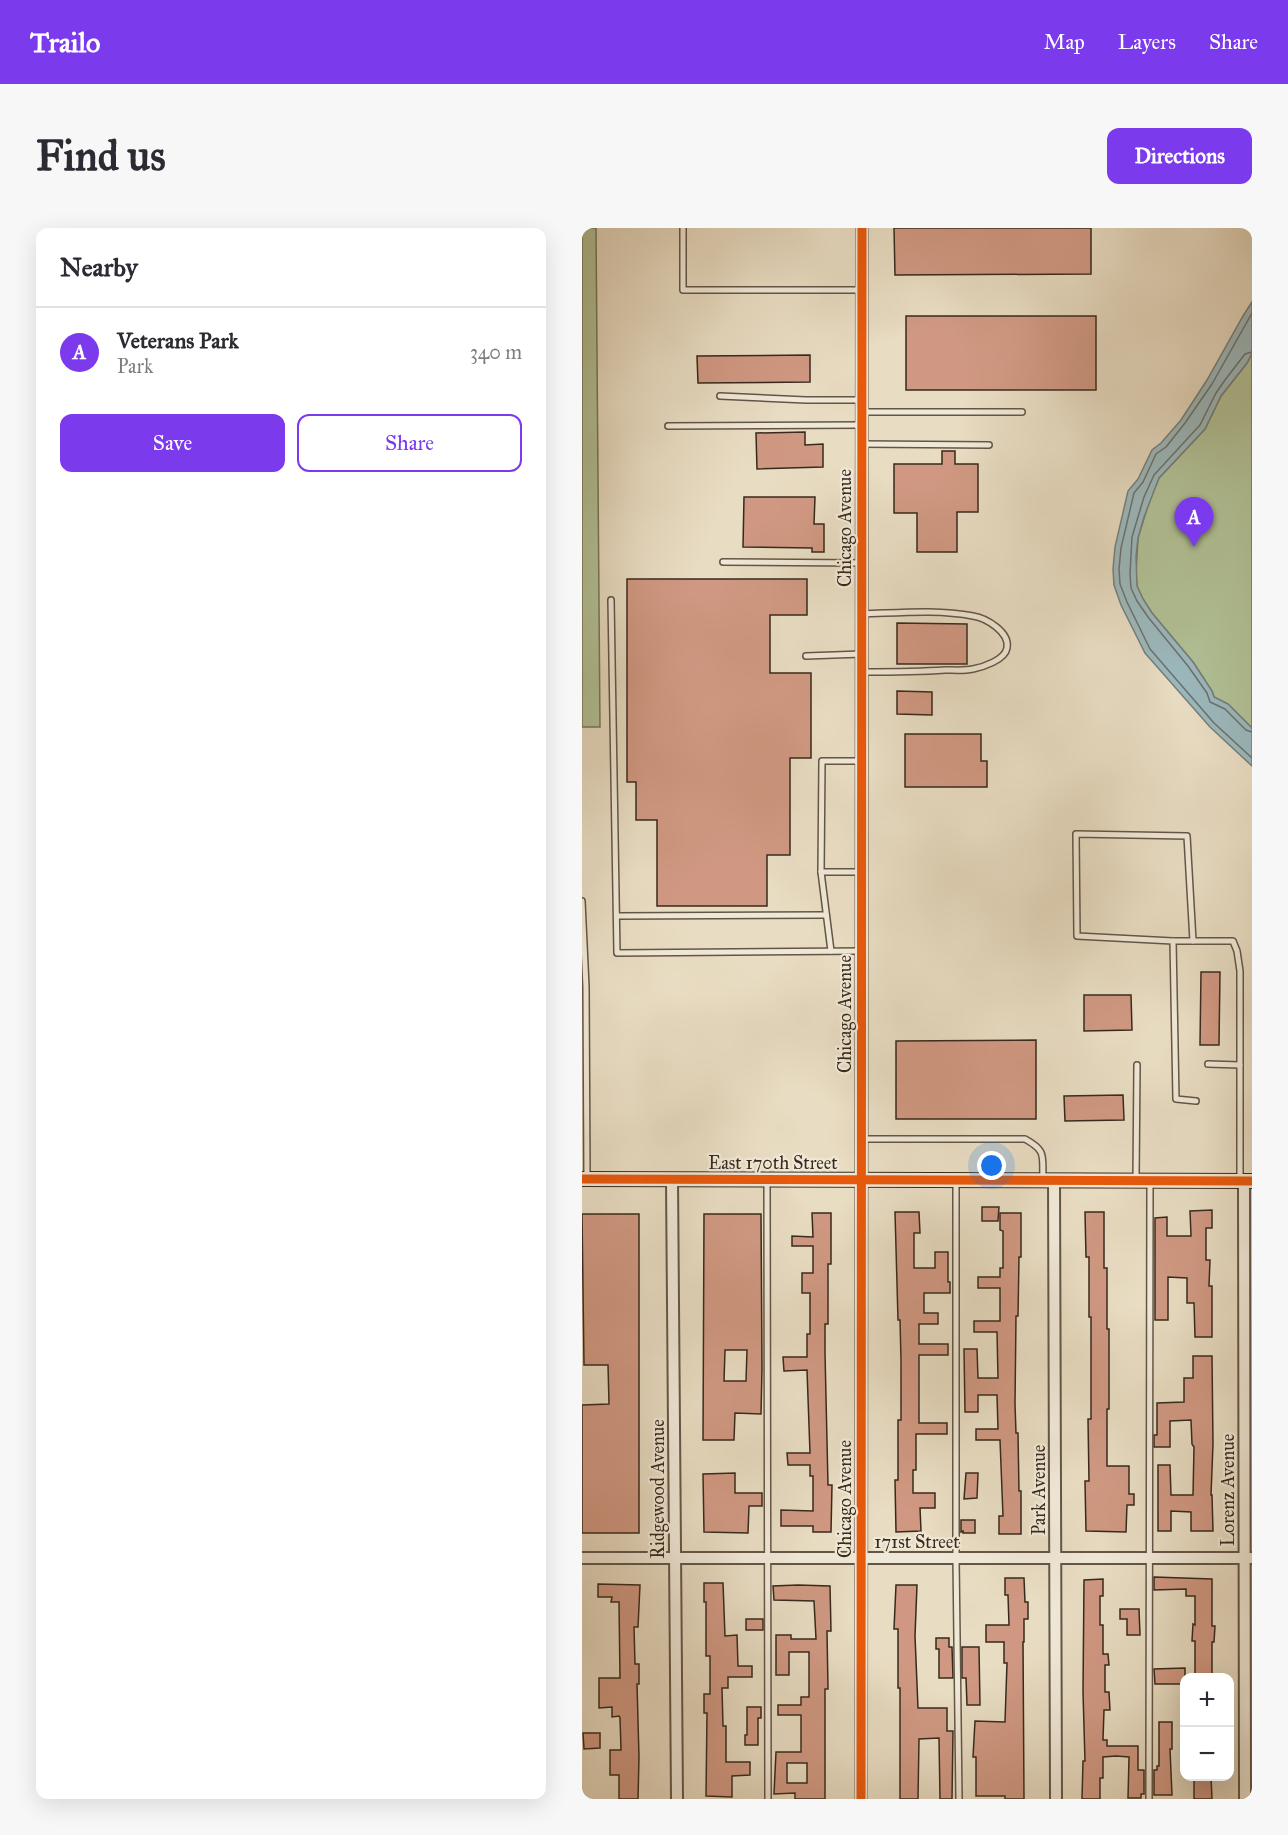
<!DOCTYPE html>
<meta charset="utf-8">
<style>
body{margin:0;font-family:"IM FELL Great Primer",serif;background:#f7f7f7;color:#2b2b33}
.controls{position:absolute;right:18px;bottom:18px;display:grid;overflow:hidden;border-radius:12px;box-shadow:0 6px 24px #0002}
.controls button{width:54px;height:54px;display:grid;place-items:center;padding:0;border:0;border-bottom:2px solid #e1e1e2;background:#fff;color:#2b2b33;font:30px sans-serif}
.you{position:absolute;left:410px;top:938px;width:21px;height:21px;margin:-15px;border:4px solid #fff;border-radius:50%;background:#1a73e8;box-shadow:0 0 0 9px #1a73e833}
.badge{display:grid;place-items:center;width:39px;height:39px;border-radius:50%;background:#7c3aed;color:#fff;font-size:20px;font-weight:700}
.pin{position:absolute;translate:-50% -50px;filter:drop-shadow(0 2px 3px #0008)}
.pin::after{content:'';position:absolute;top:32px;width:21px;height:18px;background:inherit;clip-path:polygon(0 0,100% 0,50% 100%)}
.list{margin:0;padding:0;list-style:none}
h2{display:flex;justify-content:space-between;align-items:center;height:78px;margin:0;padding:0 24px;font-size:26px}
h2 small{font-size:20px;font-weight:400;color:#7c7c81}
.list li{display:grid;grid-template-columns:39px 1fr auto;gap:18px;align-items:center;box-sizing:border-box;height:90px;padding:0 24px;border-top:2px solid #e1e1e2}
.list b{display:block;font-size:22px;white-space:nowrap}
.list p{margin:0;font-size:20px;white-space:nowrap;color:#7c7c81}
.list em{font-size:20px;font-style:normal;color:#7c7c81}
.actions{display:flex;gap:12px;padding:18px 24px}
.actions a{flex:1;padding:14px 0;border:2px solid #7c3aed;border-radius:12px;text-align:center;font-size:21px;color:#7c3aed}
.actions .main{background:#7c3aed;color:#fff}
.map{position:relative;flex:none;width:670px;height:1571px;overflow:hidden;border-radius:12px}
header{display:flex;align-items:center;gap:36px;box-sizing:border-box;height:84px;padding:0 30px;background:#7c3aed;color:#fff}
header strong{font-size:28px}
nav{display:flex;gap:33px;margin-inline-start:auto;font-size:21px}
.intro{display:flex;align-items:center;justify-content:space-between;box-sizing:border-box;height:144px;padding:0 36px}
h1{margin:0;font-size:42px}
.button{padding:15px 27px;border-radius:12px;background:#7c3aed;color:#fff;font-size:21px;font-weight:700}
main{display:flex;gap:36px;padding:0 36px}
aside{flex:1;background:#fff;border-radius:12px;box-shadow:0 6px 24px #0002}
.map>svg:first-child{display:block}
</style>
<header>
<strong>Trailo</strong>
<nav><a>Map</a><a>Layers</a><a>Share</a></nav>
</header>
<div class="intro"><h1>Find us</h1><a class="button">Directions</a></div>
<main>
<aside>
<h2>Nearby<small></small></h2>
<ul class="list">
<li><span class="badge">A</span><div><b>Veterans Park</b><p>Park</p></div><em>340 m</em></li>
</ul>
<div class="actions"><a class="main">Save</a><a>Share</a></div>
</aside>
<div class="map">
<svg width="670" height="1571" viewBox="0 0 670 1571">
<rect width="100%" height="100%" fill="#e8dcc2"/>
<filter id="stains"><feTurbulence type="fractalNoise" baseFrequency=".00333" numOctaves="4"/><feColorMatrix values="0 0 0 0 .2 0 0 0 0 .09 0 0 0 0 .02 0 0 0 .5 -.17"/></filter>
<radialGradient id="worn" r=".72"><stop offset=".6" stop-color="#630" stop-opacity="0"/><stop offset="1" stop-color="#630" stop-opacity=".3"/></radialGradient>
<!-- green -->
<g fill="#b2c297" stroke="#74765a" stroke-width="1.5">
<path d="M0,0H14L18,499H0Z"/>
<path d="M670,125V500L646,476L632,469L630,463L611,434L570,385L561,371L555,358L554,345L556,310L568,271L577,250L623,201L639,168L665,135Z"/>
</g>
<!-- water -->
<path fill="#9cb9be" stroke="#74807d" stroke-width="1.5" d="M670,74V125L665,135L639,168L623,201L577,250L562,289L556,310L554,328L555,358L561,371L570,385L611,434L630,463L632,469L646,476L670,500V538L628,499L563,425L539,377L532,357L531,341L533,319L546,263L556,251L570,222L579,215L599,192L625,152L661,88Z"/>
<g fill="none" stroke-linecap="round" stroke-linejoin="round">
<!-- shore -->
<g stroke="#6a726d" stroke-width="1.5">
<path d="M670,85L630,156L603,195L584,219L574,226L561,254L552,265L539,320L537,341L538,356L545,374L568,421L632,495L670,530"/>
<path d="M670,124L663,126L643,152L634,165L618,197L572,247L562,269L550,309L548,346L549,360L555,373L566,389L606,438L625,465L628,474L643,481L664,502L670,504"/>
</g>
</g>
<!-- building -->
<g fill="#d09882" stroke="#372a1c" stroke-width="1.5" fill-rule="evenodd">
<path d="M312,0H509V46L313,47Z"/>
<rect x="324" y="88" width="190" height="74"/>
<path d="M228,127V154L116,155L115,128Z"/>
<path d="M223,204V217L241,216V239L175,241L174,205Z"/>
<path d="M360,223H373V236H396V284H375V324H335V285H312V236H360Z"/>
<path d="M162,269H233L232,296H242V324H230V320L161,319Z"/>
<path d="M45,351H225V387H188V445H229V530H208V627H185V678H75V592H54V554H45Z"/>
<path d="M315,395L385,396V436H315Z"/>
<path d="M315,463L350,464V487L315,486Z"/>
<path d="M323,506H399V533H405V559H323Z"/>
<path d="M619,744H638L637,817H618Z"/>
<path d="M502,767H549L550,802L502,803Z"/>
<path d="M454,812V891H314V813Z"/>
<path d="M541,867L542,892L483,893L482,868Z"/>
<path d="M400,979H417L416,993H400Z"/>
<path d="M630,982V1000H624V1032H628L627,1058H630V1109H613L612,1075H605V1050L586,1049V1092H573V990L585,989V1008H609L608,983Z"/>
<path d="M313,984H337L338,1005H332V1040H353V1024H366V1054H368V1065H342V1085H356V1096H337V1116H366V1127H337V1195H365V1206H334V1242H331V1265H353V1280H338L339,1303L314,1304L313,1252H316V1192H319V1132L318,1092H316Z"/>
<path d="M503,984H522V1040H525V1101H527V1181H525V1238H547V1266H552V1277H545L544,1304L504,1303L503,1253H507L506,1191H509V1089H507V1029H504Z"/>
<path d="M230,985H249V1036H246V1096H243V1125L246,1257H250L249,1304H231V1298H199V1282L231,1283V1248H228V1237H206L205,1225H228L225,1142L202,1143L201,1129H225V1106H228V1065H220V1045H231V1018H210V1008L231,1009Z"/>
<path d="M418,985H439V1029H437L436,1088H434L433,1176L434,1205H436L437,1263H439V1306H417V1288H421L418,1212H394V1201H416L415,1167H396V1184H383L382,1121H395L396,1150H416L415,1104H392V1093H418V1060H396V1049H418V1040H421V1003L418,1002Z"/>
<path d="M0,986H57V1305H0V1177L27,1176L26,1137H2Z"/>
<path d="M122,986H179L180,1141L179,1186L153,1185L152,1212H121ZM143,1122H165L164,1153H142Z"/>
<path d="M611,1128H630L631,1216L629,1267H630L631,1303H609V1284L589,1283V1303H576V1237H588L589,1267H611L612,1219L610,1216L609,1192L588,1193V1219H572V1207H575V1175L602,1174V1150H611Z"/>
<path d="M153,1245V1265H180V1278H167L166,1305L122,1304L121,1246Z"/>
<path d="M384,1245H396L395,1270L382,1271Z"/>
<path d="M379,1292H393V1305H381V1303L379,1304Z"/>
<path d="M572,1349L630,1351V1398H633L632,1414H630V1449H613V1413H610L611,1396L613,1397V1368H604V1361L572,1362Z"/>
<path d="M423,1350H442L443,1374H446V1391H442V1414H441L442,1571H423V1568H394V1529H391L393,1493L423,1494L425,1435H422V1414H404V1397H427L426,1367H423Z"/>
<path d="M521,1351V1368H518V1397H521V1426H526L527,1437H523V1464H527L528,1482H522L521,1512H525V1518H556V1542H562V1566H559V1570H546L547,1529L534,1528L521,1529V1550H518V1571H500L501,1533H503L501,1464L502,1352Z"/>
<path d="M122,1355H141L143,1408L155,1407L156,1438H170V1449H146V1460H140L141,1498H144V1534H168V1547L150,1548V1569L124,1568L125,1485H122V1466H128V1428H124V1374H122Z"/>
<path d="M16,1356L58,1357L56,1399H52L53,1436H57V1456H55L57,1529L56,1571H37V1547H28V1522H39L38,1490L37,1488L30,1489V1479L17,1480V1450H38L37,1374H29L30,1369H16Z"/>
<path d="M216,1357L248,1358L249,1403H245L246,1461H243V1571H213V1565L192,1566L194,1524H219V1487H196V1477H219V1469H227V1424H207V1447H194V1407H209V1411H234L232,1373L192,1372L191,1358ZM205,1535H225V1555H205Z"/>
<path d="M314,1357H335L333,1408L336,1480H365V1503H371L370,1571H358L357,1510L337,1511L336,1571H318V1460H316V1401H312Z"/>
<path d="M538,1381H557L558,1407H545V1391H538Z"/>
<rect x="164" y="1391" width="17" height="11"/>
<path d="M354,1410H367V1419H370L371,1450H357V1421H354Z"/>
<path d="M380,1419H397L398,1477H385L384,1450H380Z"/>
<path d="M603,1440V1456H573L572,1441Z"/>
<path d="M165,1479H179V1490H176V1517H163V1507H165Z"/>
<path d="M577,1494H590V1521H588L590,1567H572V1542H575V1538H577Z"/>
<path d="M1,1505H18V1520L2,1521Z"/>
<path d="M612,1548H629L630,1571H612Z"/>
</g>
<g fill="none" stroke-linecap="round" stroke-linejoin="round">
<!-- lane casing -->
<g stroke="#635646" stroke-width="8">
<g id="lane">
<path d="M101,0V62H280"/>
<path d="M138,168L224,172H280"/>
<path d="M280,184H440"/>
<path d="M86,198L280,197"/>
<path d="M280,216L407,217"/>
<path d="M141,334L280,335"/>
<path d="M29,372L35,725L280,723"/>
<path d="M280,386C316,385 355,381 391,388C404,390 428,404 425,420C423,432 401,439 391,441C382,443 372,442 363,442C335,444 308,444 280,444"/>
<path d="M224,428L280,426"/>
<path d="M280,533H240L239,644H280"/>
<path d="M239,644L249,723"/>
<path d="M0,673L4,759L5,951"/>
<path d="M35,688L244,687"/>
<path d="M591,713L495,708L494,606L605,608L611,713"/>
<path d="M626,836L658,837V951"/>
<path d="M614,873L594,871L591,713H651L655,723L658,743V837"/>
<path d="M280,911H443C465,923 460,928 461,950"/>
<path d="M554,951L555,837"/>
<path d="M374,952V1330L377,1571"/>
<path d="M185,953L186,1571"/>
<path d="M567,1571L568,954"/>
</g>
</g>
<!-- street casing -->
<g stroke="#635646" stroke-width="14">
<g id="street">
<path d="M90,951L95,1571"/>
<path d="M472,952L474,1571"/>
<path d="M662,953L663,1571"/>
<path d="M0,1330H670"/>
<path d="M279,1571L280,0"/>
</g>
</g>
<!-- secondary casing -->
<g stroke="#372a1c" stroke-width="16">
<path id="secondary" d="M0,951L670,953"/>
</g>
<!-- lane -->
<use href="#lane" stroke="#f0e8d7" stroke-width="5"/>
<!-- street -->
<use href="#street" stroke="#f0e8d7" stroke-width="10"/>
<!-- secondary -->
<use href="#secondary" stroke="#f0e8d7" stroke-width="14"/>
<!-- cycleway casing -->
<g stroke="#f0e8d7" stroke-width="13">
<g id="cycleway">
<path d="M0,951L670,953"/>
<path d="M279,1571L280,0"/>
</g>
</g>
<!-- cycleway -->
<use href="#cycleway" stroke="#e8590c" stroke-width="9"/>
</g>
<g text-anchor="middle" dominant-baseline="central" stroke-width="4.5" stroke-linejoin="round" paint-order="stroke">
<!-- street labels -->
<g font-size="18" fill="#372a1c" stroke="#f0e8d7">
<text transform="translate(263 300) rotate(-90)">Chicago Avenue</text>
<text transform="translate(263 786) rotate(-90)">Chicago Avenue</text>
<text x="191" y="935">East 170th Street</text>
<text transform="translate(76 1261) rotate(-90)">Ridgewood Avenue</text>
<text transform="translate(457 1262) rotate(-90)">Park Avenue</text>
<text transform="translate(646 1262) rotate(-90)">Lorenz Avenue</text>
<text transform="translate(263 1271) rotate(-90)">Chicago Avenue</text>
<text x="335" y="1314">171st Street</text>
</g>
</g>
<rect width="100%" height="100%" filter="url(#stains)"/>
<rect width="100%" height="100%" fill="url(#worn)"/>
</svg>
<div class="controls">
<button>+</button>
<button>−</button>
</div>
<div class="you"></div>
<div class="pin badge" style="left:612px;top:319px">A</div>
</div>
</main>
